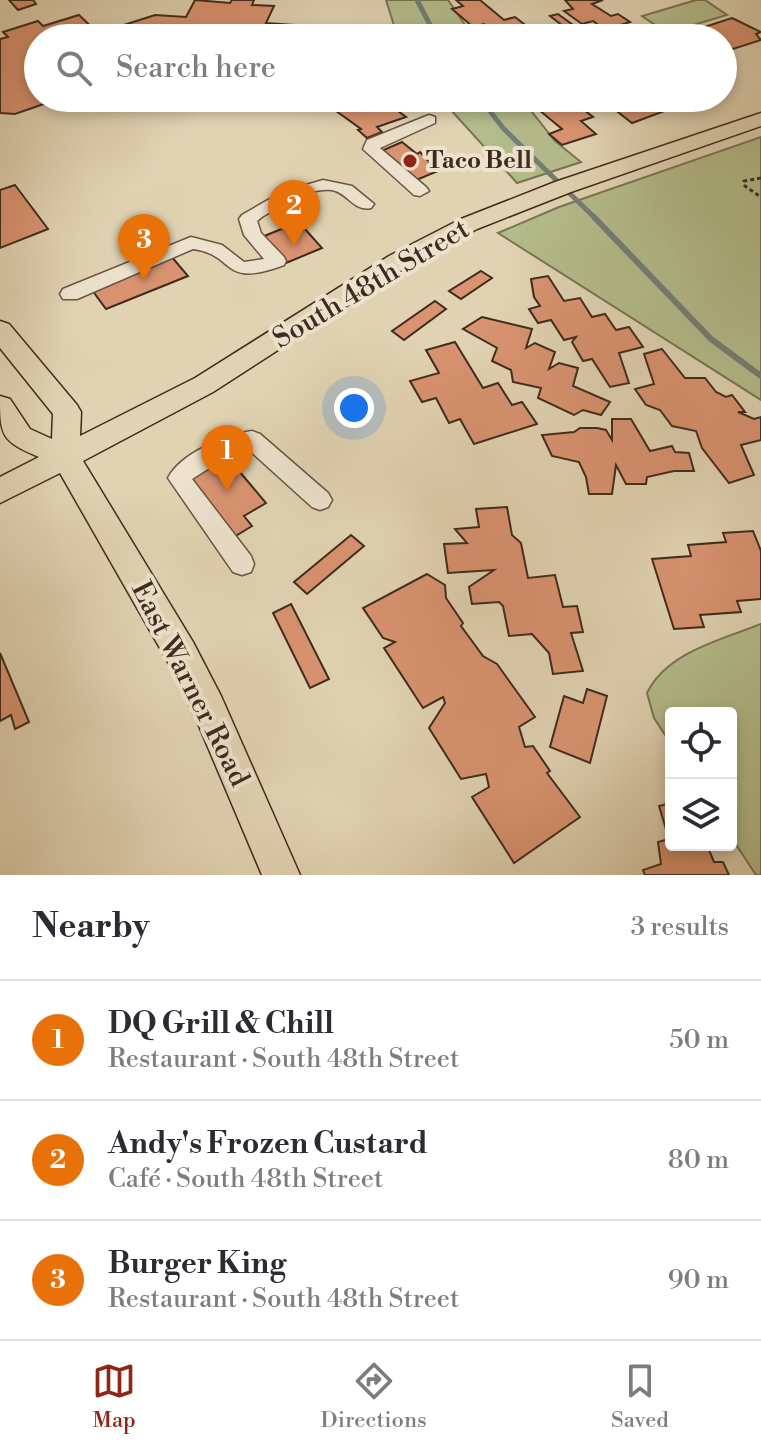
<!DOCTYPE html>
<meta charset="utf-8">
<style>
body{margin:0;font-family:"Libre Bodoni",serif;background:#f2f2f3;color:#2b2b33}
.controls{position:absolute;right:24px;bottom:24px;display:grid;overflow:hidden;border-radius:8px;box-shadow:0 4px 12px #0003}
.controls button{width:72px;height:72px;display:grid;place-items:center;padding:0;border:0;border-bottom:2px solid #e1e1e2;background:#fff;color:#2b2b33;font:40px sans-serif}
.you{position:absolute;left:354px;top:408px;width:28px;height:28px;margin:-20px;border:6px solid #fff;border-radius:50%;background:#1a73e8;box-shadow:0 0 0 12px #1a73e833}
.badge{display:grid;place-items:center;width:52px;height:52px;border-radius:50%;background:#8f2418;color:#fff;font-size:26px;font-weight:700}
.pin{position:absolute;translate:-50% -66px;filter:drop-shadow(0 2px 4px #0008)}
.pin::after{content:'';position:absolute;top:42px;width:28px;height:24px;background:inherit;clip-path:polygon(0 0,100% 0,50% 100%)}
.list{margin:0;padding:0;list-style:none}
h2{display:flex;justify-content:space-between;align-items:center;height:104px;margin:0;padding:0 32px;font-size:34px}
h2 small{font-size:26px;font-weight:400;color:#7c7c81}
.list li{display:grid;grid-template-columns:52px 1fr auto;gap:24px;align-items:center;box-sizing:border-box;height:120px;padding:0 32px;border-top:2px solid #e1e1e2}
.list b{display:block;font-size:30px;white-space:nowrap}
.list p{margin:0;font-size:26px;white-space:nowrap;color:#7c7c81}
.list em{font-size:26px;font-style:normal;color:#7c7c81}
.icon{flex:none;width:44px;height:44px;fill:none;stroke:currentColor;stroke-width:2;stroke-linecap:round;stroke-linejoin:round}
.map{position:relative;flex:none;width:761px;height:875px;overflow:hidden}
.search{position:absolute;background:#fff;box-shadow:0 4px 12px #0003;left:24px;right:24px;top:24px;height:88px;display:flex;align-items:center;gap:20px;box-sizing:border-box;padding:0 28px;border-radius:44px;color:#7c7c81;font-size:30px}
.sheet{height:464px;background:#fff}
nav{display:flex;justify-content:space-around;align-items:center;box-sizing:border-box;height:112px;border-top:2px solid #e1e1e2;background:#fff;font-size:22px;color:#7c7c81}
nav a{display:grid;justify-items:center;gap:4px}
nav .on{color:#8f2418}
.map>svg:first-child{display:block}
</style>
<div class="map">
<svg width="761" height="875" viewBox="0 0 761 875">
<rect width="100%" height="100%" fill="#e1d3b2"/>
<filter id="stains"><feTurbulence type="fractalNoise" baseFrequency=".0025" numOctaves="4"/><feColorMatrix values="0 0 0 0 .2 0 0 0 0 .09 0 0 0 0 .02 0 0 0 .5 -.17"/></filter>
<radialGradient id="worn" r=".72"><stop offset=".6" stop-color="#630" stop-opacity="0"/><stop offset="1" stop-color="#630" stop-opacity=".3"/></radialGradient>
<!-- green -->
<g fill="#b4bc8b" stroke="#7a7454" stroke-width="2">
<path d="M386,0H448L474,38H398Z"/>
<path d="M696,0H705L727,15L667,33L642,16Z"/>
<path d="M440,98H521L555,141L581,162L517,183Z"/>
<path d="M761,137V400L498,233L559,207Z"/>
<path d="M761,624V875H756L731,837V713H671V744L654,718L647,693C667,652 721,640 761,624Z"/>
</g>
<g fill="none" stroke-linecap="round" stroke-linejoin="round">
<!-- stream-far1 -->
<g stroke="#727f75" stroke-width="5">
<path d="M417,0L437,38"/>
<path d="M480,98L503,128L596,219"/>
</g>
<!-- stream -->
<path stroke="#727f75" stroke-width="6" d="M594,217L711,339L761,376"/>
</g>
<!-- building -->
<g fill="#d99370" stroke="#3f2b1d" stroke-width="2">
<path d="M9,0H33L36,4L18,10Z"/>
<path d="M195,0L230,3L232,0H254L252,5L274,6L266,23L308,26L324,38H112L105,31L155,15L186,17Z"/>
<path d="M456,0H480L504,20L515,17L537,34L526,38H500L484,24L473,27L452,9L463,6Z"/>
<path d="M565,0H603L592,4L611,16L618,14L630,22L605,30L593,21L582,24L564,11L573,9Z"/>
<path d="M558,14L584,33L576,36L550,16Z"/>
<path d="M79,15L103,38H38V98H61L15,114L0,113V39L8,37L3,32L38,21L43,26Z"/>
<path d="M732,18L761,32L756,34L761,40L733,49L723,43V38H716L701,28Z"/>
<path d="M318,98H381L406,117L377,127L382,132L367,138L358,130L361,129Z"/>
<path d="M554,98H569L593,117L581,121L596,134L562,145L549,134L562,129L533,105Z"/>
<path d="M618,98H645L662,112L632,123L613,108L625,104Z"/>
<path d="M402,142L417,154L420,152L438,171L414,181L379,152Z"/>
<path d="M15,185L48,229L0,248V190Z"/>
<path d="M291,225L297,232L305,229L322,248L286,263L262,237Z"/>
<path d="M171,256L188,276L106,309L92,290Z"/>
<path d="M481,271L492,278L461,299L449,291Z"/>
<path d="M548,276L564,301L580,298L592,317L605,314L616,330L629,327L643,347L619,353L629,383L610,387L592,359L583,361L572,342L576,337L564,340L551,320L538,323L529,309L540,306L534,297L531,279Z"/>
<path d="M435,301L446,309L404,340L392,331Z"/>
<path d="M482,317L532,329L526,348L535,343L555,352L549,369L559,363L578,368L573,386L610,402L601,415L583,410L574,415L538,398L541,388L513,382L511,370L492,361L497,348L463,329Z"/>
<path d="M455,342L483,388L498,383L512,405L522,402L537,424L474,444L460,419L449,423L436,398L422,402L410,381L439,373L426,350Z"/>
<path d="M662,349L685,378H705L716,392L726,397L732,395L745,412H738L754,419L761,417V440L741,445L754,475L729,483L702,448L696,431L672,426L660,410L646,405L635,389L654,384L644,354Z"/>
<path d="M612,419H631L650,451L672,446L675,452L689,453L694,471H674L647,477L646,484H626L616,465L612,494H589L586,477L579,462L552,456L542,435L574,432L580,428H597L606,430L612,440Z"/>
<path d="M228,458L266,503L244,516L252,526L234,537L189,479Z"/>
<path d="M507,507L512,535L521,543L528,578L555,575L563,607L577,606L583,632L571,633L583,671L553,674L549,653L532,634L509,636L503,606L499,602L472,604L469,587L494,570L448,573L444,544L467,543L455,529L479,527L476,509Z"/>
<path d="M753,531L761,551V599L737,601L741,612L700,615L704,627L674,629L652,559L691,556L688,545L726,542L723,533Z"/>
<path d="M351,535L364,546L307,594L294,582Z"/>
<path d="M427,574L445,585L446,598L463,623L461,626L483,656L497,664L535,717L519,727L525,747L533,746L550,771L547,773L580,817L514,863L472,797L489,787L486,774L461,779L429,728L445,703L443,697L423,708L384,648L395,642L383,638L363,608Z"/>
<path d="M291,604L329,679L310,688L273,613Z"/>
<path d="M0,653L29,722L15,729L11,715L0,721Z"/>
<path d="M587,689L607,696L590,763L550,747L564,696L583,703Z"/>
<path d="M671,803V845H707L714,862H723L729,875H645L643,870L661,864L658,842L669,839L659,806Z"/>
</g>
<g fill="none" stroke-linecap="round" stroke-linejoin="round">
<!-- minor casing -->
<g stroke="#685542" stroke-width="3">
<g id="minor">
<path d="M429,115L435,117V123L380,148L426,187L429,191L420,196L414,195L363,149L367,140Z"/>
<path d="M323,180L352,186L374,204L371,208C354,212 348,193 332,190C309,187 280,206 262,217L257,221L261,233L284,257L286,261L284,265C220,289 237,255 193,249L77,299H63L60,294L63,289L191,237L222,245L244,262L264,259L244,235L239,219L242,215L282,192Z"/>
<path d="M252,431L260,434L328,493L332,500L328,507L320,510L312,507L248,449L238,450L192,479L251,556L254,564L251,572L242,575L233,572L168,478C180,454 226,434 252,431Z"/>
</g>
</g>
<!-- major casing -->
<g stroke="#3f2b1d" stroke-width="3">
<path id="major" d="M761,113V126L571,192L477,229L405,268L213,392L83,461L193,642L221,696L300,875H262L196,719L169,664L60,473L0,503V477L39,457C1,441 0,436 0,396L10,399L30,429L52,439L53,414L0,348V321L9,324L77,405L81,412L80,436L195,378L389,256L461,219L555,182Z"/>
</g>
<!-- path -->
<path stroke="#3f2b1d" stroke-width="3" stroke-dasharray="4 3" stroke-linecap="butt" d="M761,178L744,181L745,186L761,197"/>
<!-- minor -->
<use href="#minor" fill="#ece2cd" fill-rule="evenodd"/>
<!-- major -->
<use href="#major" fill="#e1d3b2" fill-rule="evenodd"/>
</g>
<!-- markers -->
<circle fill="#8f2418" stroke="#ece2cd" stroke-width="3" cx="410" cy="161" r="8"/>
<g text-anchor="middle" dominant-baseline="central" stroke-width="8" stroke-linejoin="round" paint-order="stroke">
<!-- far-poi labels -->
<g font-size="24" font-weight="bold" fill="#3f2b1d" stroke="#ece2cd" text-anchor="start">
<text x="426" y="161">Taco Bell</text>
</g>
<!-- street labels -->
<g font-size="28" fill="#3f2b1d" stroke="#ece2cd">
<text transform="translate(371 284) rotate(-31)">South 48th Street</text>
<text transform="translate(190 684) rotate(63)">East Warner Road</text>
</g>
</g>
<rect width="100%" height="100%" filter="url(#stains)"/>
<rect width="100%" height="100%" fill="url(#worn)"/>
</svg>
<div class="controls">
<button><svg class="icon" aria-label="locate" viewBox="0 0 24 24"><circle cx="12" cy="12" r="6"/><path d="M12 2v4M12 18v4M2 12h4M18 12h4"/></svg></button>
<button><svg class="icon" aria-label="layers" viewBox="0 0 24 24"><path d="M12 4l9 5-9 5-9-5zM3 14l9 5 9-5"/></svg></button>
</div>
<div class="you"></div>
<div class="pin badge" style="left:227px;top:491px;background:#e8710a">1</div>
<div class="pin badge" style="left:294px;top:246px;background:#e8710a">2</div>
<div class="pin badge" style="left:144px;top:280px;background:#e8710a">3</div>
<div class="search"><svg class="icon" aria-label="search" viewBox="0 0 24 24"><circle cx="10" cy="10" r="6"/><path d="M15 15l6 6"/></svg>Search here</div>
</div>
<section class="sheet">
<h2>Nearby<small>3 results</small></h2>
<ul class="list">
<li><span class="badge" style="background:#e8710a">1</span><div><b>DQ Grill &amp; Chill</b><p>Restaurant · South 48th Street</p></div><em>50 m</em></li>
<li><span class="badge" style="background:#e8710a">2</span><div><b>Andy's Frozen Custard</b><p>Café · South 48th Street</p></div><em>80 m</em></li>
<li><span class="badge" style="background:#e8710a">3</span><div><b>Burger King</b><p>Restaurant · South 48th Street</p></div><em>90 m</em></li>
</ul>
</section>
<nav>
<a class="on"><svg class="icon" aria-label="map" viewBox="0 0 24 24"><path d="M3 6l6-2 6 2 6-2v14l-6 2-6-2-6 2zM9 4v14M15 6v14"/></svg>Map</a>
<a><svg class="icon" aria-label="directions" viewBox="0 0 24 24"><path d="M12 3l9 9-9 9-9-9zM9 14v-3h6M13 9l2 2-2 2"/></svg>Directions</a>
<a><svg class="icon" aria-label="saved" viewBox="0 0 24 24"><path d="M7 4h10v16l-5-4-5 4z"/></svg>Saved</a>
</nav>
